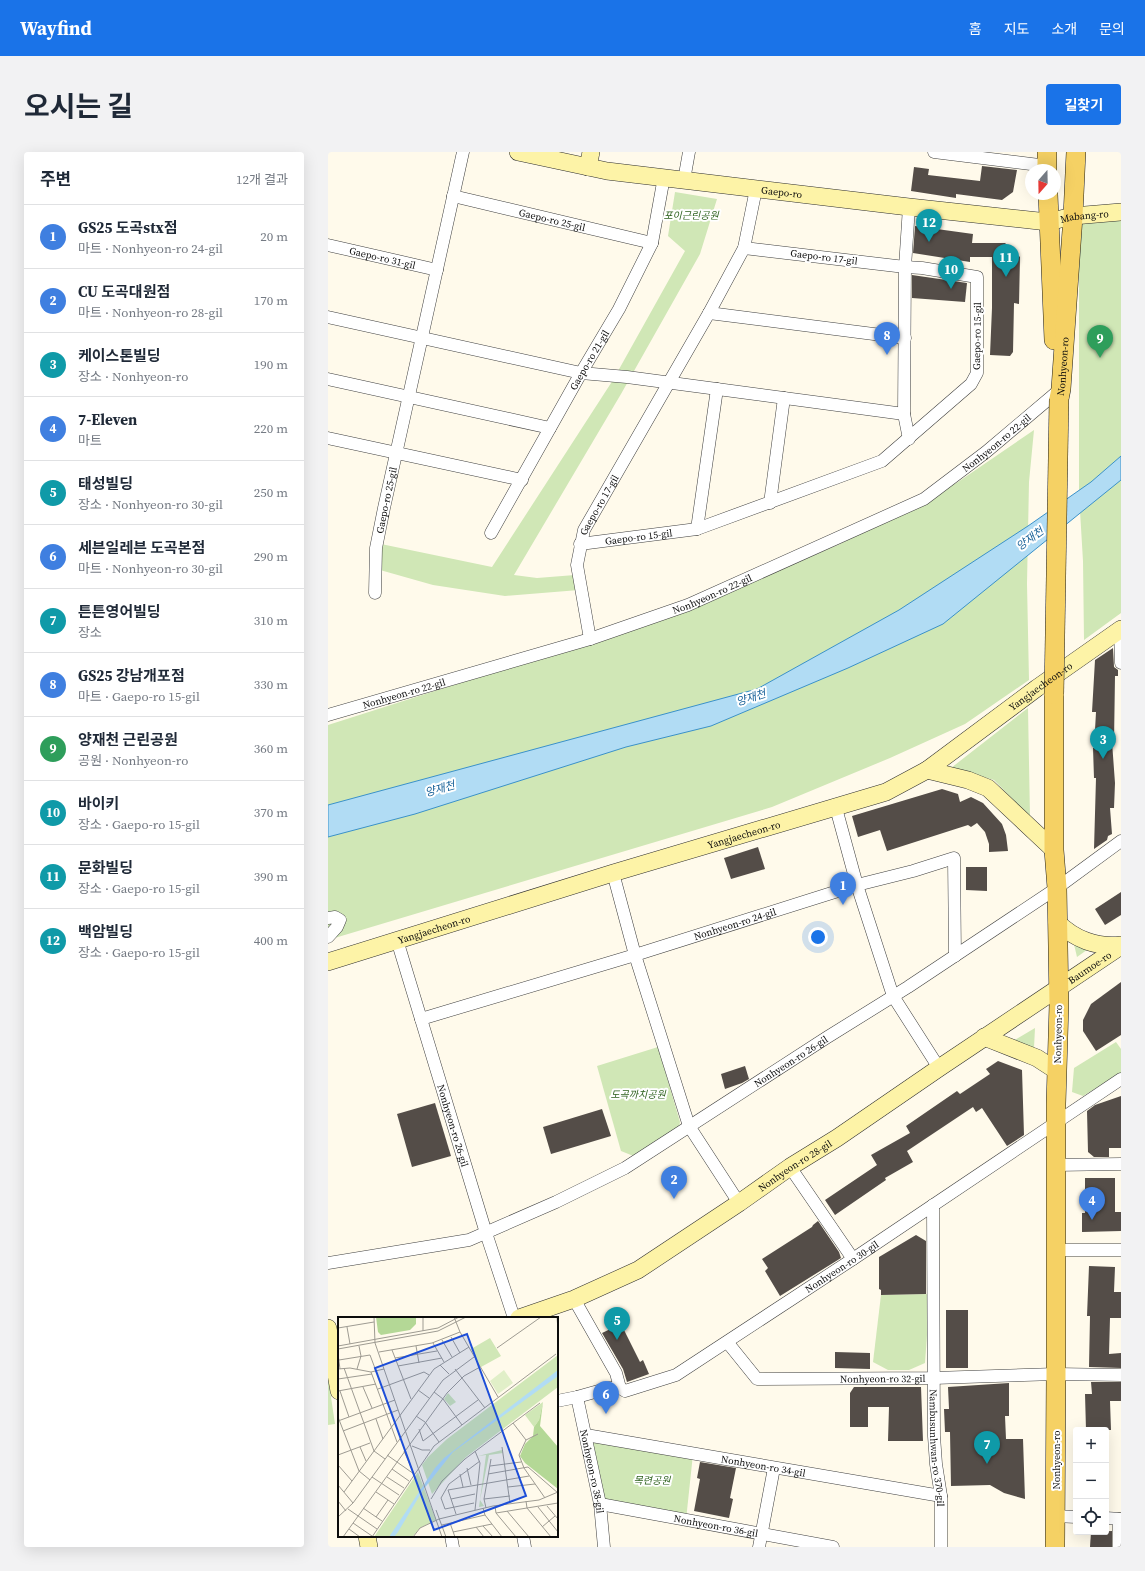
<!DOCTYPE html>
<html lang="ko">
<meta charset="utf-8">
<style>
body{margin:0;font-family:"Source Serif 4","Noto Sans KR",serif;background:#f2f2f3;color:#1f2937}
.controls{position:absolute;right:12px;bottom:12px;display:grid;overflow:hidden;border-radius:4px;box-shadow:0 4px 16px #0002}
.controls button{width:36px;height:36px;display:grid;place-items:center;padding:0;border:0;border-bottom:1px solid #e0e1e3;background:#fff;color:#1f2937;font:20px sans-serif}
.compass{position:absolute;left:697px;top:12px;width:36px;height:36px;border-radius:50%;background:#fff;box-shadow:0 4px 16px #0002;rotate:200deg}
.you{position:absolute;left:490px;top:785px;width:14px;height:14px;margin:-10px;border:3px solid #fff;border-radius:50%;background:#1a73e8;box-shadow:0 0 0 6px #1a73e833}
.badge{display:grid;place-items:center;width:26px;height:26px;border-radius:50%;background:#1a73e8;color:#fff;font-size:13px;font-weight:700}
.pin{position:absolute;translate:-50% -33px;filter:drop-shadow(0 1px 2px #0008)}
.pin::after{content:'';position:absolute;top:21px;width:14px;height:12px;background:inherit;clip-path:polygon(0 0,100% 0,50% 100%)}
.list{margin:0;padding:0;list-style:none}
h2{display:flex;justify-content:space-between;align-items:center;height:52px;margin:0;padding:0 16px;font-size:17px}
h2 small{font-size:13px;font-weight:400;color:#747a83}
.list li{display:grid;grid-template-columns:26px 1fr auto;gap:12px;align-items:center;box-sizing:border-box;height:64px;padding:0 16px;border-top:1px solid #e0e1e3}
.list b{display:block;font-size:15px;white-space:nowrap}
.list p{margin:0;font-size:13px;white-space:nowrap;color:#747a83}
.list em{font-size:13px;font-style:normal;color:#747a83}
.icon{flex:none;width:22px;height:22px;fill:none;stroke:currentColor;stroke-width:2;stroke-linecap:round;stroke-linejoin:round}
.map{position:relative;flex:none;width:793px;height:1395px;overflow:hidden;border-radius:4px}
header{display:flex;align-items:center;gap:24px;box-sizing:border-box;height:56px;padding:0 20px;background:#1a73e8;color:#fff}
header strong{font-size:19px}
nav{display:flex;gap:22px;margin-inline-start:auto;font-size:14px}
.intro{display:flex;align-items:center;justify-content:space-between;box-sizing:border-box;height:96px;padding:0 24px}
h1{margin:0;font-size:28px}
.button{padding:10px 18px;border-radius:4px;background:#1a73e8;color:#fff;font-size:14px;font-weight:700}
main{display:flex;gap:24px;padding:0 24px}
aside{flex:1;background:#fff;border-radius:4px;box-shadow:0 4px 16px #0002}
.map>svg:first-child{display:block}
</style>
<header>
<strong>Wayfind</strong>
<nav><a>홈</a><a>지도</a><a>소개</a><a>문의</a></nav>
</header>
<div class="intro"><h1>오시는 길</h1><a class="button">길찾기</a></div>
<main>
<aside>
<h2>주변<small>12개 결과</small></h2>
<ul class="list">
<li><span class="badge" style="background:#3f7fe0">1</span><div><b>GS25 도곡stx점</b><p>마트 · Nonhyeon-ro 24-gil</p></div><em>20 m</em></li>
<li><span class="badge" style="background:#3f7fe0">2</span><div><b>CU 도곡대원점</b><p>마트 · Nonhyeon-ro 28-gil</p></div><em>170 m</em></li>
<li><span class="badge" style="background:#0f9aa8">3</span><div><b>케이스톤빌딩</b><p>장소 · Nonhyeon-ro</p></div><em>190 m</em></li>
<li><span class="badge" style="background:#3f7fe0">4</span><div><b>7-Eleven</b><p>마트</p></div><em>220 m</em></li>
<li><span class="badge" style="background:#0f9aa8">5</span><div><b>태성빌딩</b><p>장소 · Nonhyeon-ro 30-gil</p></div><em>250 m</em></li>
<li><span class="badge" style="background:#3f7fe0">6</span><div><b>세븐일레븐 도곡본점</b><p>마트 · Nonhyeon-ro 30-gil</p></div><em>290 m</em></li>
<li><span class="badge" style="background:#0f9aa8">7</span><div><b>튼튼영어빌딩</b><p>장소</p></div><em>310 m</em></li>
<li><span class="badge" style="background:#3f7fe0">8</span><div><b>GS25 강남개포점</b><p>마트 · Gaepo-ro 15-gil</p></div><em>330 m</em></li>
<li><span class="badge" style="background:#2e9e5b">9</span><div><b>양재천 근린공원</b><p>공원 · Nonhyeon-ro</p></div><em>360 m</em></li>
<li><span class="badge" style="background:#0f9aa8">10</span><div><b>바이키</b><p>장소 · Gaepo-ro 15-gil</p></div><em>370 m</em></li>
<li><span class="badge" style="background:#0f9aa8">11</span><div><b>문화빌딩</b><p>장소 · Gaepo-ro 15-gil</p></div><em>390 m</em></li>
<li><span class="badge" style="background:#0f9aa8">12</span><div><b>백암빌딩</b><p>장소 · Gaepo-ro 15-gil</p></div><em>400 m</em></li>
</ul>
</aside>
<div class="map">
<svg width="793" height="1395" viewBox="0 0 793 1395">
<rect width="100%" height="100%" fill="#fffaeb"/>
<!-- green -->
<g fill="#d0e7b6">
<path d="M347,40L389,47L372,102L293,242L186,423L209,426L247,423L251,438L177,444L105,433L52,418L53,392L164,415L285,228L357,99L340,84Z"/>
<path d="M793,66V461L756,488L755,409L751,342V70Z"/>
<path d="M706,278L701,330L699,432L701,528L637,572L562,606L444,655L0,788V573L345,463L512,392L630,330Z"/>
<path d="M700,556L702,665L666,628L623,616Z"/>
<path d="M745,788L763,795L749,805Z"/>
<path d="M707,876L706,896L685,889Z"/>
<path d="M788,890L793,897V921L755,944L744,940L746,916Z"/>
<path d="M330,895L352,970L351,975L308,1005L293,999L269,914Z"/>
<path d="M602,1142L597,1211L581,1218H560L545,1210L553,1143Z"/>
<path d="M0,1225L7,1272L0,1273Z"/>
<path d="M258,1283L365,1302L358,1368L272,1352Z"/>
</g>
<!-- water -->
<path fill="#b1dcf4" stroke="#3a91c9" d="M793,304V328L615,472L520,516L383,574L298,595L87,662L0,685V653L429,537L571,458L700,374L763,330Z"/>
<!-- building -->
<g fill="#544d48">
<path d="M654,14L689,18L685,40L674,48L628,42V46L583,39L586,15L601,17L600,23L652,29Z"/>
<path d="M587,74L645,82L644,91H677L692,105L691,152L686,151L685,200L682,204L662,203L664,156V105H642V110L585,101Z"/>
<path d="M584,123L639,131L637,150L584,146Z"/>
<path d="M785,496L786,515L790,518V524H787L786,590H784L787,631L786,656H782L784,682L780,684L779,688L766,697L768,626H766L765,596H766L768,560H764L767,508Z"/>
<path d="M614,637L630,642L632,650L643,645L655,651L674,672L678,683L680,699L661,700V692L657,680L649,671L643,675L640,673L559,699L552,678L530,685L524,664Z"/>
<path d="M430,695L437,717L403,727L396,706Z"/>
<path d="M638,715H659V739L638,738Z"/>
<path d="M793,740V763L777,773L767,757Z"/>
<path d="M793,830V883L768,899L755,879V868L763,852Z"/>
<path d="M670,909L694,918L696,983L679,994L654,956L648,960L645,955L579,999L585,1010L557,1026L558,1028L507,1063L497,1048L549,1013L543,1003L582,981L578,974L629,939L632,942L662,922L658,917Z"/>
<path d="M417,914L421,927L414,931L397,937L393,922Z"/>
<path d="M793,944V996H781V1005H766L760,1000L759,959L767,953Z"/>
<path d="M107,951L123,1004L84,1015L69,962Z"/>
<path d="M274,957L283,984L223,1002L215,975Z"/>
<path d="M757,1026H787V1060H793V1079L754,1080V1061H757Z"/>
<path d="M490,1069L511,1100L513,1106L452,1144L437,1119L440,1116L434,1107L484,1075L485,1073Z"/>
<path d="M588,1083L598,1089V1142L553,1143V1138L551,1137V1105Z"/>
<path d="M761,1114L787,1115L786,1140H793V1166H782L781,1202L793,1201V1216L761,1215L762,1164H759Z"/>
<rect x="618" y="1158" width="22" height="58"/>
<path d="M293,1172L312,1210L315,1208L321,1222L299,1230L295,1217L274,1181Z"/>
<path d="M507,1200L542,1201V1217L507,1216Z"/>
<path d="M763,1230H793V1249H782L783,1278H758L757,1242H764Z"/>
<path d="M681,1231V1264H677L678,1287H695L697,1347L676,1341L662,1333L623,1334L622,1280H617L616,1257H621L620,1235Z"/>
<path d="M526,1235H593L595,1289H560L561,1255H540V1275H522V1241Z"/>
<path d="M372,1310L408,1316L402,1346L405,1347L401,1366L366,1359L372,1327L369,1326Z"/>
<path d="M784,1379V1395H762L763,1380Z"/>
</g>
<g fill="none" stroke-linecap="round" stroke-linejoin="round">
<!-- street casing -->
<g stroke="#3f3f3f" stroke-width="13">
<g id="street">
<path d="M606,0L719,14"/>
<path d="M356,28L361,0"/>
<path id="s1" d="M125,44L324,91"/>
<path id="s2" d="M0,93L109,118"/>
<path d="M381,161L577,186"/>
<path d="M0,165L253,221L299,225L576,262"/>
<path d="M0,227L222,276"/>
<path d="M0,286L194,328"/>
<path d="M581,287L576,262L577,115L581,55"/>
<path d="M442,351L456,246"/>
<path d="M369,377L389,237"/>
<path id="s3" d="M163,381L253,221L291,157L324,91L336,25"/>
<path id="s4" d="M252,392L369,377L554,309L643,232L649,221V125L594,116L577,115L416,96"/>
<path id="s5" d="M47,441L48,396L56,356L135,0"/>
<path d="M792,478L793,511"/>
<path id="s6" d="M262,487L249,413L256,378L381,161L416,96L428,37"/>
<path id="s7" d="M0,563L262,487L360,453L596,347L658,300L729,240"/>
<path d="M508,656L529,733L565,844L611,916"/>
<path d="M285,721L307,803L361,974L411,1051"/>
<path d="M0,766L7,765L12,768L9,775L0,785"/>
<path id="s8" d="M69,788L158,1081L186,1166"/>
<path id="s9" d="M93,867L307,803L529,733L585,719L626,706L627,804"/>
<path d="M727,1013L793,1012"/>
<path d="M462,1015L525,1107"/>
<path id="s10" d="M605,1053L606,1284L608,1312L613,1344V1395"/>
<path d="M728,1098H793"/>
<path id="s11" d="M0,1111L141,1088L228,1050L297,1016L498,886L580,835L729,736L793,689"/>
<path d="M246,1147L288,1221L292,1236"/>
<path id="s12" d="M400,1191L429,1227L606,1226L728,1222L793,1223"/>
<path id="s13" d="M249,1245L272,1352L276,1395"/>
<path id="s14" d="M229,1249L249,1245L281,1236H292L297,1239L348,1223L525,1107L793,927"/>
<path id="s15" d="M258,1283L613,1344"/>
<path id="s16" d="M272,1352L505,1395"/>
<path d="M727,1364L748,1365"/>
<path d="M778,1366L793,1367"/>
<path d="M791,1367V1395"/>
<path d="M123,1384L125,1395"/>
<path d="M195,1384L197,1395"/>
<path d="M431,1395L446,1316"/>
</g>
</g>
<!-- secondary casing -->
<g stroke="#2e2e2e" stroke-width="18">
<g id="secondary">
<path id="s17" d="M190,0L279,19L581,55L720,70L745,64L793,60"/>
<path d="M260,15L263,0"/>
<path d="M599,618L640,628L660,636L726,698"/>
<path d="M729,770C746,787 769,796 793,793"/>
<path id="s18" d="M0,810L285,721L558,640L599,618L709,536L793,477"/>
<path d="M656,885L709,906L729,919"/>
<path id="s19" d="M191,1166L246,1147L310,1118L411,1051L462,1015L509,986L611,916L793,794"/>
<path d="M0,1176L11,1239"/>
<path d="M39,1384L41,1395"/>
</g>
</g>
<!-- primary casing -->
<g stroke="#1d1d1d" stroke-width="20">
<g id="primary">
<path d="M719,18V0"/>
<path d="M720,42L726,188"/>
<path id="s20" d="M731,247L733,237L745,64L748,0"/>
<path d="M726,542V698L729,736L731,852L728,952V1222L727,1395"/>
</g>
</g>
<!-- street -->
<use href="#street" stroke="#fff" stroke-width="12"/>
<!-- secondary -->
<use href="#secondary" stroke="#fdf3a7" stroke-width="17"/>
<!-- primary -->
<use href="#primary" stroke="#f5d164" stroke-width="19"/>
<!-- primary-bridge casing -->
<g stroke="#1d1d1d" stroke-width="20" stroke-linecap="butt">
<path id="primary-bridge" d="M726,542L731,247"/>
</g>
<!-- primary-bridge -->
<use href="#primary-bridge" stroke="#f5d164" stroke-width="19"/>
</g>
<g text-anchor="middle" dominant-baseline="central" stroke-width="4" stroke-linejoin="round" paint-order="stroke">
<!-- street labels -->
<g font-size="10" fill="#0c0c0c" stroke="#fff">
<text stroke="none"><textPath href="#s17" startOffset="267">Gaepo-ro</textPath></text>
<text stroke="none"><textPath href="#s17" startOffset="572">Mabang-ro</textPath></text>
<text stroke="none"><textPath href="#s1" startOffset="102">Gaepo-ro 25-gil</textPath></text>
<text stroke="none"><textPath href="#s2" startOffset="56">Gaepo-ro 31-gil</textPath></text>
<text transform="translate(496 105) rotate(7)">Gaepo-ro 17-gil</text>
<text transform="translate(649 184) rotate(-89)">Gaepo-ro 15-gil</text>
<text stroke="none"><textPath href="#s3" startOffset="199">Gaepo-ro 21-gil</textPath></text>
<text stroke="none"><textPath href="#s20" startOffset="33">Nonhyeon-ro</textPath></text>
<text stroke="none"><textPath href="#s7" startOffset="727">Nonhyeon-ro 22-gil</textPath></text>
<text stroke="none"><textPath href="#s5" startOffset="94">Gaepo-ro 25-gil</textPath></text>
<text stroke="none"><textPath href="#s6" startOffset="140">Gaepo-ro 17-gil</textPath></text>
<text stroke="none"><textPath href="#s4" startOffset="59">Gaepo-ro 15-gil</textPath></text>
<text stroke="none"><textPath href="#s7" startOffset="403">Nonhyeon-ro 22-gil</textPath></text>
<text stroke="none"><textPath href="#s18" startOffset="771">Yangjaecheon-ro</textPath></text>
<text stroke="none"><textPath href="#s7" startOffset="79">Nonhyeon-ro 22-gil</textPath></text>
<text stroke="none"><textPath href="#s18" startOffset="435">Yangjaecheon-ro</textPath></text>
<text stroke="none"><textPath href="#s9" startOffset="328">Nonhyeon-ro 24-gil</textPath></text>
<text stroke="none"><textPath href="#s18" startOffset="111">Yangjaecheon-ro</textPath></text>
<text stroke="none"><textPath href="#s19" startOffset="672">Baumoe-ro</textPath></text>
<text transform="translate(730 882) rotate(-89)">Nonhyeon-ro</text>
<text stroke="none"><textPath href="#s11" startOffset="512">Nonhyeon-ro 26-gil</textPath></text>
<text stroke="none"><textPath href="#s8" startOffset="194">Nonhyeon-ro 26-gil</textPath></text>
<text stroke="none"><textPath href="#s19" startOffset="317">Nonhyeon-ro 28-gil</textPath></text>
<text stroke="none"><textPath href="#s14" startOffset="322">Nonhyeon-ro 30-gil</textPath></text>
<text stroke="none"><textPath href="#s12" startOffset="172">Nonhyeon-ro 32-gil</textPath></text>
<text stroke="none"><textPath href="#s10" startOffset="243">Nambusunhwan-ro 370-gil</textPath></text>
<text transform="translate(728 1308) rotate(-90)">Nonhyeon-ro</text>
<text stroke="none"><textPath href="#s15" startOffset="180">Nonhyeon-ro 34-gil</textPath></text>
<text stroke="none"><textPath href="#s13" startOffset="76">Nonhyeon-ro 38-gil</textPath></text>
<text stroke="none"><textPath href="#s16" startOffset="118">Nonhyeon-ro 36-gil</textPath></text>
</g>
<!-- park labels -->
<g font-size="10" font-style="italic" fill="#2d611e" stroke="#fff">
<text x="363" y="63">포이근린공원</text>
<text x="310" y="942">도곡까치공원</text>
<text x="324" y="1328">목련공원</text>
</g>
<!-- water labels -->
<g font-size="11" font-style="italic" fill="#196299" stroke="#fff">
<text transform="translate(702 387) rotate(-36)">양재천</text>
<text transform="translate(423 546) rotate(-17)">양재천</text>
<text transform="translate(112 637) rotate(-16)">양재천</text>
</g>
</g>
<!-- overview -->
<g transform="translate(10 1165)">
<rect width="220" height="220" fill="#fffaeb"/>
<path d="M152,21L163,39L143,50L133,32ZM220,38V70L128,140L94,177L84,148L90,140L109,122ZM110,76L118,85L112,89L106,82ZM205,85L201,103L196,110L187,98ZM164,133L165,136L151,138L142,183L146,189L141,190L148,138L140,139ZM80,155L98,203L82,211L74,220H36Z" fill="#d0e7b6"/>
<path d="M38,0H78V7L72,13L43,18L40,15ZM205,85L202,109L220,130V172L187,146L182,139L187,127L195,119L196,110L201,103Z" fill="#b4d896"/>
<path d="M166,53L175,66L160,77L152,64Z" fill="#e1efc8"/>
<path d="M220,53V59L115,135L85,173L60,215L56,220H51L97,151L106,141Z" fill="#b1dcf4"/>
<path fill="none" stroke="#9e9b92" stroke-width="1" d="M36,0L37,26L104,220M116,0L122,15L160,80M219,0L220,13M9,10L12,27M0,11L36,5M85,14V0M113,20L122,36M104,23L114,40M95,26L106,45M0,29L100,11L121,0M78,29L81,46M159,31L203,0M0,32L100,14L128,0M54,33L73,82M41,35L94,26L122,15M0,37L2,52M57,41L99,34M1,43L32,38L38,54M102,48L111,57M60,49L104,41M6,51L36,134L47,142M0,52L12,51L33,55L46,52M19,52L23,39L21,29M117,52L147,91M33,55L59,125M0,62L34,57M25,70L34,91M40,72L86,55L91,58M80,73L91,81M0,74L38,67M2,74L11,100M96,75L105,82L124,108M78,99L87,105L101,125M0,100L21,154L32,163M38,102L45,122M0,104L57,83M175,106L188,123M81,112L85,124L140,83M5,114L60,93M200,117L188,123L181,138L186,151L207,181M74,129L84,133H92M22,130L28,144M164,130L172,186M66,134L76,157M0,138L32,126M49,138L76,157M0,148L14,164M152,149L183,145M129,151L133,168M54,152L71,164M122,157L125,170M150,157L190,150L220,176M34,160L61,178M49,160L66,171M0,168L15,186M170,170L197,167M110,173L191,159M110,173L118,197M6,175L96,52L131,30M38,175L56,187M93,182L104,164L127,142L202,86M113,182L137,177M146,182L172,179M0,184L8,194M188,184L189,191L213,220M136,186L107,192L103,181L111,167L142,144M157,189L158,196L178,220M209,189L220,202M200,190L220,215M25,191L44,204M145,191L147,198L164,220M148,191L146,182L153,142M10,192L39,212M98,193L108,220M137,193L142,146L137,134M169,194L191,220M158,196L220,186M0,200L15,186L105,63L136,40M38,200L50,183M15,206L34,219M112,206L117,220M104,208L147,198M145,209L155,220M138,210L146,220M204,210L217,199M11,212L22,220M115,215L154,207M5,220L109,76L126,59L142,50M34,220L96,129L218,37M75,220L82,211L101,202L155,189L201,183L220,175"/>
<path fill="#1d4ed8" fill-opacity="0.15" stroke="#1d4ed8" stroke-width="2" d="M129,17L188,179L96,213L37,51Z"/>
<rect width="220" height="220" fill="none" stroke="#0c0c0c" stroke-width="2"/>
</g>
</svg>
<div class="controls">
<button>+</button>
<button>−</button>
<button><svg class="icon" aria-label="locate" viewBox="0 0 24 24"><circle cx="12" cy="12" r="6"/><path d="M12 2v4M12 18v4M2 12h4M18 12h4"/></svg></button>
</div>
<svg class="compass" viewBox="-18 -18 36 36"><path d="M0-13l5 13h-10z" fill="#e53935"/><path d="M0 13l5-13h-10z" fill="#747a83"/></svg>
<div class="you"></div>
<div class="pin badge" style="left:515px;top:753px;background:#3f7fe0">1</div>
<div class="pin badge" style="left:346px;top:1047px;background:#3f7fe0">2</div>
<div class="pin badge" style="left:775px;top:607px;background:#0f9aa8">3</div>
<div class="pin badge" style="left:764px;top:1068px;background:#3f7fe0">4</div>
<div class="pin badge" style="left:289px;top:1188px;background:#0f9aa8">5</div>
<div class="pin badge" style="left:278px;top:1262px;background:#3f7fe0">6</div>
<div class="pin badge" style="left:659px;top:1312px;background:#0f9aa8">7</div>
<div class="pin badge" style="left:559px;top:203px;background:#3f7fe0">8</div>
<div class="pin badge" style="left:772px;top:206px;background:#2e9e5b">9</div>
<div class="pin badge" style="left:623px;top:137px;background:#0f9aa8">10</div>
<div class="pin badge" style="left:678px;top:125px;background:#0f9aa8">11</div>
<div class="pin badge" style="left:601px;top:90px;background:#0f9aa8">12</div>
</div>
</main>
